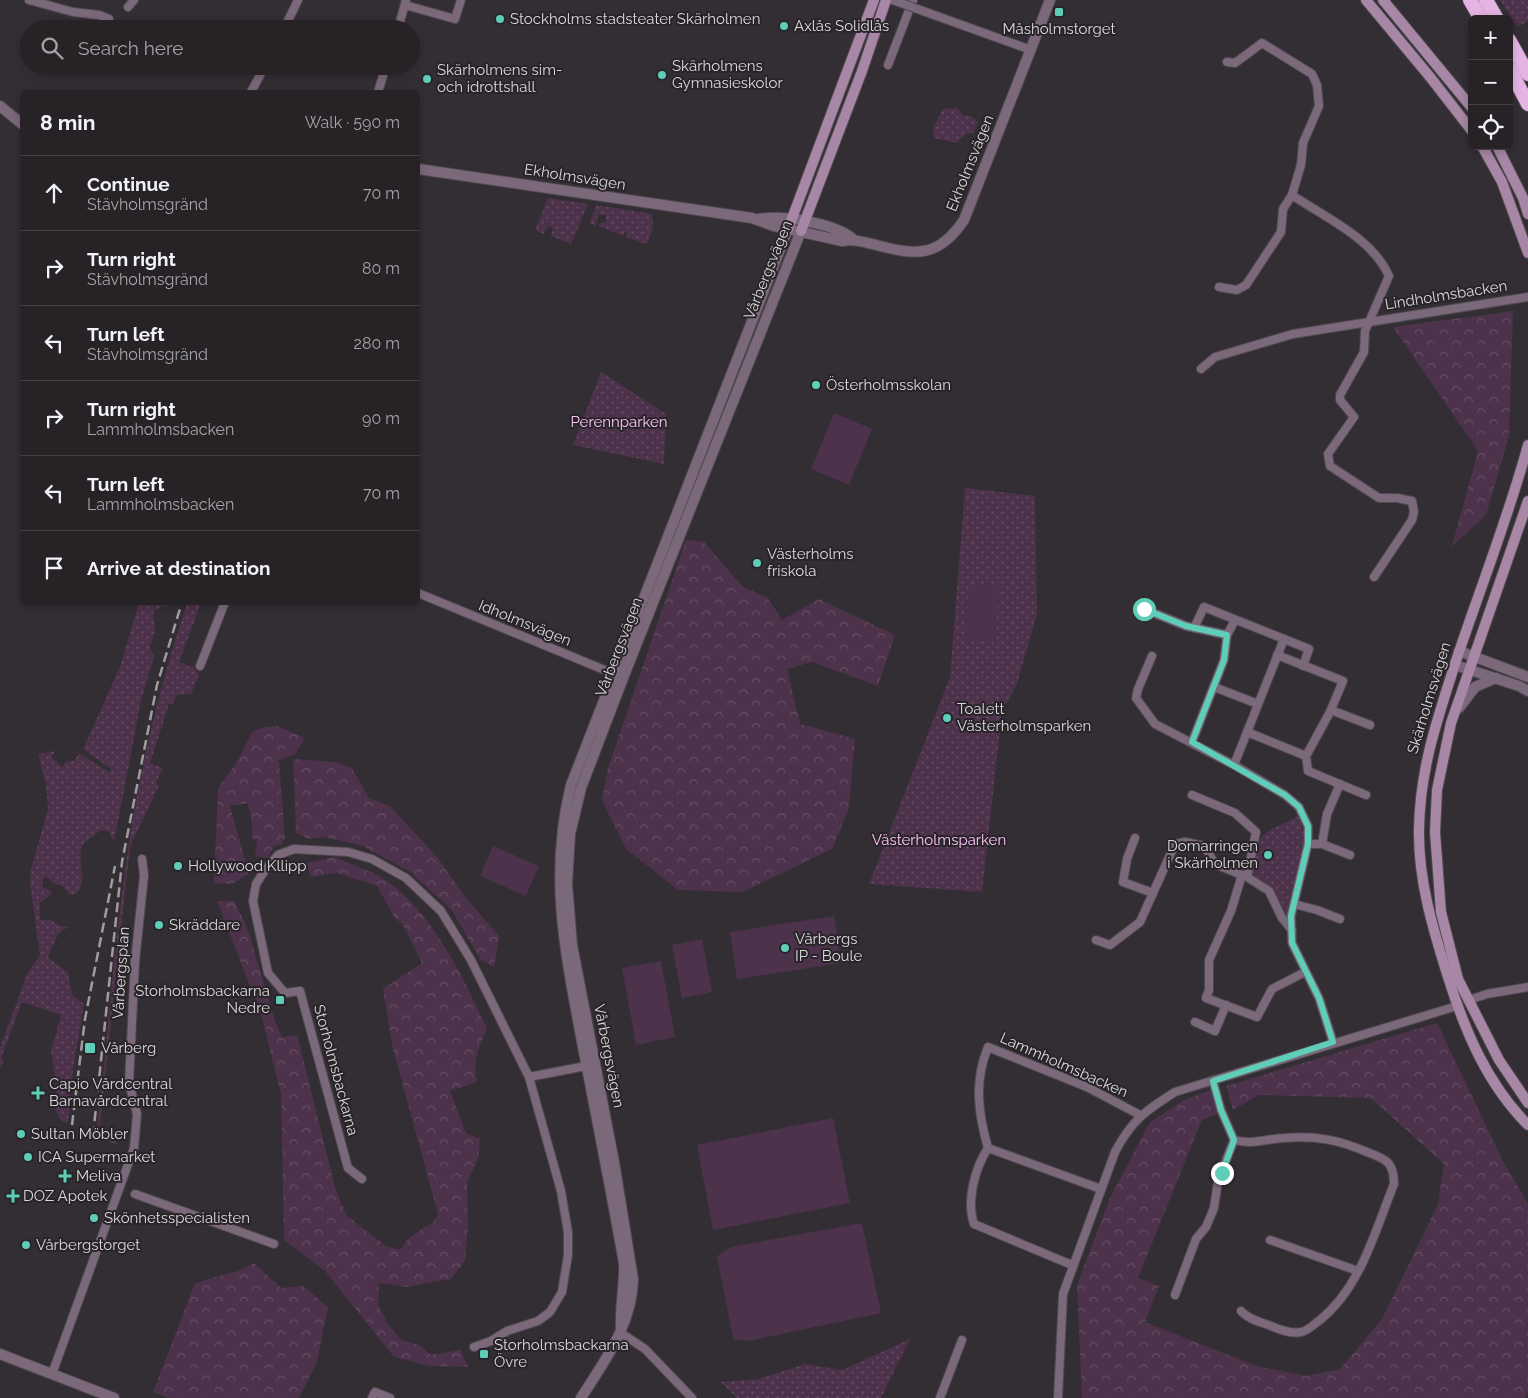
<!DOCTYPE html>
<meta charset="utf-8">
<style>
body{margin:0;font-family:Raleway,sans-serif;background:#2e2a2e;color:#f1f3f6}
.controls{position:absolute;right:15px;top:15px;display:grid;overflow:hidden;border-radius:8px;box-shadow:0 2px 8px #0003}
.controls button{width:45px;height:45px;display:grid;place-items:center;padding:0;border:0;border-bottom:1px solid #423f43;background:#262226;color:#f1f3f6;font:25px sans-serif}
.stop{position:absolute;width:15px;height:15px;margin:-11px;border:4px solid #5eceb8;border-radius:50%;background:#fff}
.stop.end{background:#5eceb8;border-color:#fff;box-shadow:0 1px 5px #0008}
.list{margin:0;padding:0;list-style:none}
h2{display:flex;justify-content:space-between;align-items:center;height:65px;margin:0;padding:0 20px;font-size:21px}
h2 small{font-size:16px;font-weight:400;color:#a4a4a7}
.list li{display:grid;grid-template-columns:32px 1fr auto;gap:15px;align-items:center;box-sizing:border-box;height:75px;padding:0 20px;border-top:1px solid #423f43}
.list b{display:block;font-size:19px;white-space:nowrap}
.list p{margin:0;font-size:16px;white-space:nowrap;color:#a4a4a7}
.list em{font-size:16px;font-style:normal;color:#a4a4a7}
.icon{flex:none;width:28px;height:28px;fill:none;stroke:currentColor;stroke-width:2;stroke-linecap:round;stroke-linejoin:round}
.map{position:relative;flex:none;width:1528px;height:1398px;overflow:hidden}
.search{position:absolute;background:#262226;box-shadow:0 2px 8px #0003;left:20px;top:20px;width:400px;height:55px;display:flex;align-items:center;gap:12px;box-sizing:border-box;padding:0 18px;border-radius:28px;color:#a4a4a7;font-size:19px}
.panel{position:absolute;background:#262226;box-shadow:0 2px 8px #0003;left:20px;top:90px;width:400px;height:515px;border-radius:8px}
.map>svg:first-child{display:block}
</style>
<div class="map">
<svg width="1528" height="1398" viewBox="0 0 1528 1398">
<defs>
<pattern id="green-dots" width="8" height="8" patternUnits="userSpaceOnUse" patternTransform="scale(1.25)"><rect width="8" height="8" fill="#4c324a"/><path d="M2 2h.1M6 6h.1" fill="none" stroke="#654f64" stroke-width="1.8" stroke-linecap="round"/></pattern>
<pattern id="forest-crowns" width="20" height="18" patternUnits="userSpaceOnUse" patternTransform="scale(1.25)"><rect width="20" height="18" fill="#4c324a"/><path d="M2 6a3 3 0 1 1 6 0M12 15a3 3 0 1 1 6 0" fill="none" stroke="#654f64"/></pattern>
</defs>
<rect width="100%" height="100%" fill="#332e33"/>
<!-- green -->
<g fill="url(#green-dots)">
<path d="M1500,0H1528V21L1518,27Z"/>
<path d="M957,108L964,116H971L978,122L974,132L966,134L957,143L934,138L933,128L943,109Z"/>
<path d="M548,198L588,204L571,244L553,237L551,235L553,228L548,226L543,234L535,230Z"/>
<path d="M596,205L652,214L653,228L647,244L626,237L627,233L624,232L623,236L599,226V224L606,222V215H598L596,226L590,223Z"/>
<path d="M601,372L666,414L664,464L573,445Z"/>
<path d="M965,488L1035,496L1037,614L1017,684L1002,712L982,892L869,884L950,677Z"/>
<path d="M139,603H169L167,607L163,606L153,612L155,631L150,646L152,654L155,653L141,701L114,842L109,832L101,830C96,835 87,839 83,845C75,860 90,878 76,894H69L63,886L55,884L46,876L43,879L42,887L51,891V894L40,903V920H51L61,926L68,927L58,934L48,957L68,973L72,995L84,1004L73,1070L68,1123L61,1121L53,1105L57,1088L51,1051L61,1015L22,1002L1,1058L4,1060L0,1068V1048L27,974L40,955L30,883L31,869L48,809L46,784L38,754L56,751L51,757L62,767L66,762L75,760L79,753L110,773L111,769L83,749L120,667Z"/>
<path d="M187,603H201L179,662L193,667L199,675L191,694L177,695L172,704H169L150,763L163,768L156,782L159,786L131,844L128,864L100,1125L119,1145L96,1137C108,1044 113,950 127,857C139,771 160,685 187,603Z"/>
<path d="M1299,816C1311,845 1292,888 1285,918L1270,888L1251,874C1257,830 1261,835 1299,816Z"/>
<path d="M910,1339L881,1398H737L721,1382L759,1379L805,1364L842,1370Z"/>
</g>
<!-- forest -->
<g fill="url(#forest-crowns)">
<path d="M1513,311L1509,436L1486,515L1452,546L1478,451L1393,327Z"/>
<path d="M686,540L704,542L743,587L768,598L782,620L819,599L895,635L878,686L812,662L787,669L800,724L855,739L849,808L832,849L743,892L678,890L626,849L602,800L608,768Z"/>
<path d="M277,726L305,738L295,754L279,760L285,838L281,845L274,846L268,858L255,856L257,841L252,838V825L248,803L230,806L249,874L232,884L214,883L218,788L237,762L252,732L264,727Z"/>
<path d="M293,759L336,762L352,768L369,798L390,806L437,857L466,898L499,936L494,967L481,960L451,909L410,872L363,846L324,837L309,839L296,833Z"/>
<path d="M335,857C351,865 372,870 387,881C434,914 464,979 487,1029C478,1048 473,1061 477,1082L450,1091L466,1133L480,1139L478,1159L467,1183L468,1225L465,1261L451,1279L406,1287L379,1283L378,1305L388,1324L401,1340L419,1345L431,1355L461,1350L468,1367L429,1366L394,1357L325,1271L284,1240L281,1094L262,1017L217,901H234L247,927L276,1024L282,1037L297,1035L336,1191L347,1216L386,1246L400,1250L409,1238L434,1221L438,1214L393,1049L383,989L422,963L403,925L394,917L377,886L337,873L311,877L306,863Z"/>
<path d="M1437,1023L1503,1161L1528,1204V1392L1525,1398H1082L1077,1285L1110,1198L1150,1122L1184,1100L1211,1090L1217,1114L1202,1120L1138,1278L1159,1286L1145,1322L1256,1366L1306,1376L1340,1369L1382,1319L1438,1204L1444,1164L1371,1098L1259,1095L1233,1110L1226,1086Z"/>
<path d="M254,1263L281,1288L303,1286L328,1307L317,1362L299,1398H168L153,1392L195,1283L238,1271Z"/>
</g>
<!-- pitch -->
<g fill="#4c324a">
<path d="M834,413L872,429L849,485L811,469Z"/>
<path d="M969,584L999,587L995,642L965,640Z"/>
<path d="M493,846L539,866L526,896L480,876Z"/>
<path d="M834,916L841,963L737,979L730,932Z"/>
<path d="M702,939L712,992L682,998L672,945Z"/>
<path d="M661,961L675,1037L636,1045L622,968Z"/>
<path d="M833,1118L850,1203L713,1230L697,1145Z"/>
<path d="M862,1223L881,1313L749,1341L733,1339L717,1256L731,1247Z"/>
</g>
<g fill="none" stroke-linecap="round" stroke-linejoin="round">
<!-- minor casing -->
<g stroke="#4e494e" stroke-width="10">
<g id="minor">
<path d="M29,0L73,12L99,15L109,19"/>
<path d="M892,0L901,3"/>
<path d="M405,5L455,19L461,0"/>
<path d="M128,7L134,0"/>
<path d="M923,11L1031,50"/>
<path d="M284,29L298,0"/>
<path d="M398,29L406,0"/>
<path d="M888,65L913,0"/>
<path d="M251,92L265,66"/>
<path d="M378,92L386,66"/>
<path d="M1292,195C1326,218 1372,238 1389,276L1365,331L1364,352L1340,395V400L1354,417L1328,454L1330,466L1379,498H1397L1412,501L1414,512L1412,520L1374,577"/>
<path d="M1219,287L1237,290L1246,285L1281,232L1283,209L1292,195L1301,165L1303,143L1319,106L1317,85L1312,74L1262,43L1235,63L1227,62"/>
<path d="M1201,369L1215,357L1293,334L1528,297"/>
<path d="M418,593L619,676"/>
<path d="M1144,609L1186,626L1227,635"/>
<path d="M1194,628L1204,607L1309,649L1303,666"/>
<path d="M1277,655L1343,681L1330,712L1306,756L1308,771L1366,795"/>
<path d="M1152,656L1138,689L1136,698L1155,724L1234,765L1285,795L1299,807L1308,826V844L1291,916L1292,943L1319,998L1333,1042"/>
<path d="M200,666L225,602"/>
<path d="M1214,687L1258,704"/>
<path d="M1331,710L1370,725"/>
<path d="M1247,732L1306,756"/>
<path d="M1192,742L1224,660L1227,635L1235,620"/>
<path d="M1234,765L1284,639"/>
<path d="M1192,795L1235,813L1256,832L1247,877L1269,891L1282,918L1292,930"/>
<path d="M1135,838L1127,859L1123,882L1153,893"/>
<path d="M1308,844H1322L1350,855"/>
<path d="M1322,844L1327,814L1340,784"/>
<path d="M1242,875L1231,911L1209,960V990L1206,998L1257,1017L1272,989L1305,972"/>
<path d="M1294,904L1317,910L1340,919"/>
<path d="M1096,940L1110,945L1140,922L1175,844L1185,842L1204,846L1215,864L1247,877"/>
<path d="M1469,1000L1487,994L1528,987"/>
<path d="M1195,1022L1215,1031L1226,1005"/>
<path d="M529,1077L591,1065"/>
<path d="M1213,1081L1221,1110L1234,1140C1252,1145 1266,1139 1284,1138C1315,1135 1339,1140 1367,1152C1386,1159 1394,1162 1394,1184C1375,1231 1361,1287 1320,1320C1314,1324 1308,1331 1301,1332C1291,1334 1280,1330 1271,1326C1261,1322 1249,1320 1241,1311"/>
<path d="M988,1148L1101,1189"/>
<path d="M362,1179L348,1168L300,991L285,993L268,973L253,901L256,884L265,870L278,855L294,849L348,852L372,859L406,878L441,911L471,960L529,1077L561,1191L568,1232V1255L562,1292L550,1312L538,1321L507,1331L491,1341L474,1347"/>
<path d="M135,1194L274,1244"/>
<path d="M1270,1240L1358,1271"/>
<path d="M1072,1265L974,1224C966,1201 975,1168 988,1148C978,1113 974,1081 988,1047L1087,1087L1140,1115"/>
<path d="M1175,1295L1196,1239L1206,1227L1214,1208L1218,1181L1234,1140"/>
<path d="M621,1333L645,1349L692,1398"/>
<path d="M52,1374L134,1148L137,1114L129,1083L135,962L144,875L142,859"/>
<path d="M372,1398L375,1392L390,1398"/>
<path d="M940,1398L962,1340"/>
<path d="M1058,1398L1063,1294L1115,1152C1132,1120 1145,1111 1175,1092L1457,1006"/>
</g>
</g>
<!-- tertiary casing -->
<g stroke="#4e494e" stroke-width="12">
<g id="tertiary">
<path d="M0,106L22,124"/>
<path d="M418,169L752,218L774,226L842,241C855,239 864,242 876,245C918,256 939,257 964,220L1050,0"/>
<path d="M758,219C783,215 834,223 853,239"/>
<path d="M1459,651L1528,677"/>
<path d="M1455,665L1519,686L1528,691"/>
<path d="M1459,708L1475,687L1496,678"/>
<path d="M621,1327C620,1305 625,1285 624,1263C611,1190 597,1119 583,1047C566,955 548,878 571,785L788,229"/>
<path d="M0,1354L114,1398"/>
<path d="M581,1398C605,1360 632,1325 633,1279L614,1162L572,945L567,884L570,834L581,788L623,678L801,231"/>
</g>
</g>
<!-- secondary casing -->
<g stroke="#4e494e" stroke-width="12">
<g id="secondary">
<path d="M1366,0L1430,77L1472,131"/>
<path d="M1383,0L1472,108"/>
<path d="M1482,146L1502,182L1528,253"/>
<path d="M1497,146L1523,198L1528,214"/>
<path d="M788,229L874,0"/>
<path d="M801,231L862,71L886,0"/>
<path d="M1528,445C1508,519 1479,591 1455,664C1437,720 1420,769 1419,829C1418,880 1433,929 1448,977C1465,1031 1487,1084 1528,1125"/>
<path d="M1528,501L1451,723L1437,790L1435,832L1441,912L1458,979L1499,1060L1528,1103"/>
</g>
</g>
<!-- motorway casing -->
<g stroke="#4e494e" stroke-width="16">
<g id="motorway">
<path d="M1470,0L1481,19"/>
<path d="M1486,0L1497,19"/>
<path d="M1509,40L1528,74"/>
<path d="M1509,68L1528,104"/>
</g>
</g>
<!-- minor -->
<use href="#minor" stroke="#7c687b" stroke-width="8"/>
<!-- tertiary -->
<use href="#tertiary" stroke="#7c687b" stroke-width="10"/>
<!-- secondary -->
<use href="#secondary" stroke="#a787a5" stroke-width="10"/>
<!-- motorway -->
<use href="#motorway" stroke="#e6b4e3" stroke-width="14"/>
<!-- rail -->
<g stroke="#a09ca0" stroke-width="2.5" stroke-dasharray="10 5" stroke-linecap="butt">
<path d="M72,1125L85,1019L115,866"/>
<path d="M93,1136L122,862L157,685L182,602"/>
</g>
<!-- minor-bridge casing -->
<g stroke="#4e494e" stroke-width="10" stroke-linecap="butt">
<path id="minor-bridge" d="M901,3L923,11"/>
</g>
<!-- minor-bridge -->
<use href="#minor-bridge" stroke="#7c687b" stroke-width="8"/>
</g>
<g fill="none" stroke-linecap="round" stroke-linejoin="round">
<!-- route -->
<path stroke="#5eceb8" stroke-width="6" d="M1144,609L1186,626L1227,635L1224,660L1192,742L1285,795L1299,807L1308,826V844L1291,916L1292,943L1319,998L1333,1042L1213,1081L1221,1110L1234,1140L1222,1173"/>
</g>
<!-- markers -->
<g fill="#5eceb8" stroke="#292429" stroke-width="2">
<rect x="1054" y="7" width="10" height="10" rx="2.5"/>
<circle cx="500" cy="19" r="5"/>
<circle cx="784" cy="26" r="5"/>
<circle cx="662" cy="75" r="5"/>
<circle cx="427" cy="79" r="5"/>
<circle cx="816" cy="385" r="5"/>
<circle cx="757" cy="563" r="5"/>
<circle cx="947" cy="718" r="5"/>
<circle cx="1268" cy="855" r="5"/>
<circle cx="178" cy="866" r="5"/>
<circle cx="159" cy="925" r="5"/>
<circle cx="785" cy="948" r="5"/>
<rect x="275" y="995" width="10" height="10" rx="2.5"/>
<rect x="84" y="1042" width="12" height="12" rx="2.5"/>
<path d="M35.5 1085.5h5v5h5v5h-5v5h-5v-5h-5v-5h5z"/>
<circle cx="21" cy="1134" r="5"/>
<circle cx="28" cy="1157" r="5"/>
<path d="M62.5 1168.5h5v5h5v5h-5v5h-5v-5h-5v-5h5z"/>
<path d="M10.5 1188.5h5v5h5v5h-5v5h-5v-5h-5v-5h5z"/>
<circle cx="94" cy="1218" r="5"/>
<circle cx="26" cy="1245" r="5"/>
<rect x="479" y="1349" width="10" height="10" rx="2.5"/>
</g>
<g text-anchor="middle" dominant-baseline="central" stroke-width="4" stroke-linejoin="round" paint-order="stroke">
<!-- poi labels -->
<g font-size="15" fill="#dbd8db" stroke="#292429" text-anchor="start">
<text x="510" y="19">Stockholms stadsteater Skärholmen</text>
<text x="794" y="26">Axlås Solidlås</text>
<text x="1059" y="29" text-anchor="middle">Måsholmstorget</text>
<text x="672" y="66">Skärholmens<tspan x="672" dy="17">Gymnasieskolor</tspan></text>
<text x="437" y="70">Skärholmens sim-<tspan x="437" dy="17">och idrottshall</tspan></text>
<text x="826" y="385">Österholmsskolan</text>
<text x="767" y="554">Västerholms<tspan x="767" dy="17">friskola</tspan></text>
<text x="957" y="709">Toalett<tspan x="957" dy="17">Västerholmsparken</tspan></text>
<text x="1258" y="846" text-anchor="end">Domarringen<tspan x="1258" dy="17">i Skärholmen</tspan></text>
<text x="188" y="866">Hollywood Kllipp</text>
<text x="169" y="925">Skräddare</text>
<text x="795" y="939">Vårbergs<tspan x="795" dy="17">IP - Boule</tspan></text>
<text x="270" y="991" text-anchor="end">Storholmsbackarna<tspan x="270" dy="17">Nedre</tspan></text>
<text x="101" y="1048">Vårberg</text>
<text x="49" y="1084">Capio Vårdcentral<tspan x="49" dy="17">Barnavårdcentral</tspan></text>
<text x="31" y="1134">Sultan Möbler</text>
<text x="38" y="1157">ICA Supermarket</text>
<text x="76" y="1176">Meliva</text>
<text x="23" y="1196">DOZ Apotek</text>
<text x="104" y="1218">Skönhetsspecialisten</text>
<text x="36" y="1245">Vårbergstorget</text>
<text x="494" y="1345">Storholmsbackarna<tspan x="494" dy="17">Övre</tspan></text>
</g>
<!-- street labels -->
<g font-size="15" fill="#dbd8db" stroke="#292429">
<text transform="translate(970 163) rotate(-68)">Ekholmsvägen</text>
<text transform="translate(575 177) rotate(9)">Ekholmsvägen</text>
<text transform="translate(768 270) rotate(-68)">Vårbergsvägen</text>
<text transform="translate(1446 295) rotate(-9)">Lindholmsbacken</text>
<text transform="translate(525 623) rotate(22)">Idholmsvägen</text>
<text transform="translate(619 647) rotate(-69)">Vårbergsvägen</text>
<text transform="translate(1429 698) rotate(-73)">Skärholmsvägen</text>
<text transform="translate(121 973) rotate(-86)">Vårbergsplan</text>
<text transform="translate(609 1056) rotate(79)">Vårbergsvägen</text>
<text transform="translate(1064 1065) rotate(24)">Lammholmsbacken</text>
<text transform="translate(336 1070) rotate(75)">Storholmsbackarna</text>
</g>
<!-- park labels -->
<g font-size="15" fill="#fac3f6" stroke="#292429">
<text x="619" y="422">Perennparken</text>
<text x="939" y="840">Västerholmsparken</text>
</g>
</g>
</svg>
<div class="controls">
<button>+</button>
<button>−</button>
<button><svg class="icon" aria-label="locate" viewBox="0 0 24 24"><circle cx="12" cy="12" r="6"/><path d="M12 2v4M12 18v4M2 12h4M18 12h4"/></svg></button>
</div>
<div class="stop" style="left:1144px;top:609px"></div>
<div class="stop end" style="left:1222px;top:1173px"></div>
<div class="search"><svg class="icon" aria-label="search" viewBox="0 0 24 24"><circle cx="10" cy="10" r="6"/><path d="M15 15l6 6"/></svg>Search here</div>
<section class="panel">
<h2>8 min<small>Walk · 590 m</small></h2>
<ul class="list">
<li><svg class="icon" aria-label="ahead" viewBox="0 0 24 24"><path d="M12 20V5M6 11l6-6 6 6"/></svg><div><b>Continue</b><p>Stävholmsgränd</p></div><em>70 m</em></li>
<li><svg class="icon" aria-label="right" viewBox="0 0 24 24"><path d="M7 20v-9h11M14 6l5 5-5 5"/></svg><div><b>Turn right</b><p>Stävholmsgränd</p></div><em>80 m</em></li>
<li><svg class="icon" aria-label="left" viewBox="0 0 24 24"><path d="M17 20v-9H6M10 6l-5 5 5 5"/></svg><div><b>Turn left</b><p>Stävholmsgränd</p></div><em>280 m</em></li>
<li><svg class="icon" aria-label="right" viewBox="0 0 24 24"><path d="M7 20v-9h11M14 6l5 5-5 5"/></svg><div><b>Turn right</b><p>Lammholmsbacken</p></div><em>90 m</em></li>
<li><svg class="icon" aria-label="left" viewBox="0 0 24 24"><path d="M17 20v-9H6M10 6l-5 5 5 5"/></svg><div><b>Turn left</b><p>Lammholmsbacken</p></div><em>70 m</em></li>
<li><svg class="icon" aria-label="arrive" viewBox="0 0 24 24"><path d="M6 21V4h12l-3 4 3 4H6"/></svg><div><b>Arrive at destination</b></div></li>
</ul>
</section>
</div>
